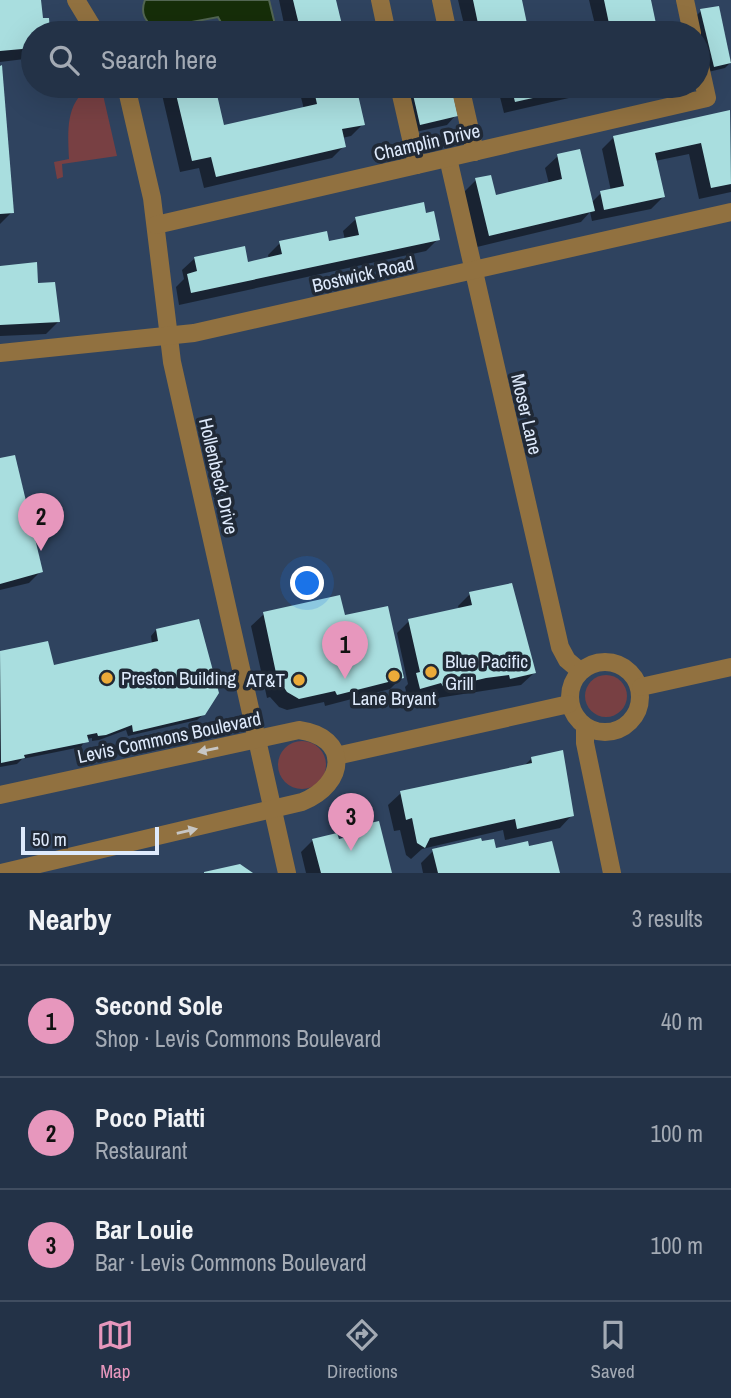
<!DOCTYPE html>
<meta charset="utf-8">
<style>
body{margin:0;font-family:"Archivo Narrow",sans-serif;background:#2b3a4e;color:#f1f3f6}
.scale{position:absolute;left:21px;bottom:18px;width:138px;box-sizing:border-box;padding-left:7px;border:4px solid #deeafc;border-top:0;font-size:19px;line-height:24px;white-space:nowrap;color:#deeafc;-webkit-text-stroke:5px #202936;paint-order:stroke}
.you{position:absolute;left:308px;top:584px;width:24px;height:24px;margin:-18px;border:5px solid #fff;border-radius:50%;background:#1a73e8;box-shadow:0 0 0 10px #1a73e833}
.badge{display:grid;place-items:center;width:46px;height:46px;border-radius:50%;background:#e797bd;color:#111;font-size:23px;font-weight:700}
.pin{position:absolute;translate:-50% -58px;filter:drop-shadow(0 2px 4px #0008)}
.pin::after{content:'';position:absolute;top:37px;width:24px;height:21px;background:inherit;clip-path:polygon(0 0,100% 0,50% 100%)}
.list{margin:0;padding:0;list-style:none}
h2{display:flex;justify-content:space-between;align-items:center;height:91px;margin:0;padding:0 28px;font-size:30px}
h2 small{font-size:23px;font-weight:400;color:#a3aab4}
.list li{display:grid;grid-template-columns:46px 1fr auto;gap:21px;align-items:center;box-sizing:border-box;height:112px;padding:0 28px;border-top:2px solid #404d60}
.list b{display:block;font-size:26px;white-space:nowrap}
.list p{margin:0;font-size:23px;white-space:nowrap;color:#a3aab4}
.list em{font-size:23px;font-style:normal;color:#a3aab4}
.icon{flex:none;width:38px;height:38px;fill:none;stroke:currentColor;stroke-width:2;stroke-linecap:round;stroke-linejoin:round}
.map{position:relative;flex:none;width:731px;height:873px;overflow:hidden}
.search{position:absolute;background:#233247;box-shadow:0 7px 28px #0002;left:21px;right:21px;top:21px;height:77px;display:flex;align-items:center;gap:18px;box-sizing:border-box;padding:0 24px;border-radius:38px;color:#a3aab4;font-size:26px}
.sheet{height:427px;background:#233247}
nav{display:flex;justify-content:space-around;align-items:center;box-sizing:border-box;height:98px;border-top:2px solid #404d60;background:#233247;font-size:19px;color:#a3aab4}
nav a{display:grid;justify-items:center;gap:4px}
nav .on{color:#e797bd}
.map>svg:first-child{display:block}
</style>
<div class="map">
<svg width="731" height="873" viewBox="0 0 731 873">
<rect width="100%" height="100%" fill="#2f435f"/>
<!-- green -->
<g fill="#784043">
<path d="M90,86H101L117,156L62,164L63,177L57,179L54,162L69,159C68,129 65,105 90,86Z"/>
<circle cx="606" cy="696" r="21"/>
<circle cx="302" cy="765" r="24"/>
</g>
<!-- water -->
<g fill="#162e09" stroke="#526652" stroke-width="2">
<path d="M145,0H269L277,33H227L218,17L154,29C145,20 140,13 145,0Z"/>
<path d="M244,86H281C271,94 254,97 244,86Z"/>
</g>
<!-- shadow -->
<g fill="#0007">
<path d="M40,0L41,20H47L48,33H33V58L0,62V2Z"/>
<path d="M279,0H335L342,33H286Z"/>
<path d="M458,0H520L528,33H466Z"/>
<path d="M589,0H649L657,33H597Z"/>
<path d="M701,11L731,62L725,68L708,72L695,17Z"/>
<path d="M0,63L12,212L0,224Z"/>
<path d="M160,86H213L223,127L304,109L298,86H354L363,124L351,136L342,138L344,146L332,158L204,188L199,168L180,172Z"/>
<path d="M401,86H448L456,115L447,125L411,133Z"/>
<path d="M478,86H621L504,113L498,89L480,93Z"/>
<path d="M728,112L731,192L699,199L689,154L655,161L663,197L651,209L592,221L590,212L581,222L477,247L464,192L476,180L494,197L549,184L545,168L558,156L591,203L601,193L611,191L602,149L614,137Z"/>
<path d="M425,215L438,239L426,251L179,305L176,287L184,279L182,270L195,258L247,264L269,259L268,255L280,243H328L345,240L343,231L356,219Z"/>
<path d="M0,266L36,285L58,322L46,334L0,336Z"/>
<path d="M0,460L41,571L29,583L0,590Z"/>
<path d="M470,594L534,673L521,685L431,699L429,694L408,700L405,687L408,684L397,633L409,621L459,609L458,606Z"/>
<path d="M264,614L344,618L402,677L390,689L325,706L324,702L287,710L279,707L270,697L267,698L251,626Z"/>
<path d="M156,630L204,714L197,720L128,736L126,730L99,740L92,741V738L86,739L81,747L22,759L17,764L0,767V653L47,643L53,667L152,644L151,636Z"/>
<path d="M532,758L572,815L560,828L505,840L503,830L422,849L411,859L406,855L400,830L394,831L388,805L401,793L524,766Z"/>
<path d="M377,823L390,873H306L301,852L313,840L347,839L358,827Z"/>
<path d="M551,843L558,873H423L421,863L433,851L528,848Z"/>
</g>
<!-- building -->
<g fill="#a9dedf">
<path d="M0,0H41L43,18H49L50,33H33V48L0,51Z"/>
<path d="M293,0H336L344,33H301Z"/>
<path d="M473,0H522L529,33H480Z"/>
<path d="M604,0H651L658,33H611Z"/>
<path d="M719,6L731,63L714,67L700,9Z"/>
<path d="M2,65L14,213L0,214V66Z"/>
<path d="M174,86H215L224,125L317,104L313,86H356L365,125L342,129L346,147L216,177L211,157L192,161Z"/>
<path d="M411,86H451L458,116L420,125Z"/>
<path d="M511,86H581L582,87L515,102Z"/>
<path d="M730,110L731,184L711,188L701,143L655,153L665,197L604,210L600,191L624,186L613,136Z"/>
<path d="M580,149L595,211L489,236L475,178L491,175L496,195L562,179L557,154Z"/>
<path d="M424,202L426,213L434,211L440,240L191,293L187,274L197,271L194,257L245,246L248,262L282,254L279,241L327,231L329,241L359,235L355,217Z"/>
<path d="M37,262L38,283L55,282L60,322L0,325V266Z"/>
<path d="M15,455L43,572L0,584V458Z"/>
<path d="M512,583L536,673L510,679L509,675L486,678L444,688L441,683L420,689L416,673L420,672L408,619L472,605L469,592Z"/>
<path d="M340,595L345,615L388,606L404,678L337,695L335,691L299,699L287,692L283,686L279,687L263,612Z"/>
<path d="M199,619L219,693L205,715L133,732L132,725L106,735L98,736L97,733L87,735L89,742L24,755L25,758L1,763L0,651L48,641L54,665L158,641L156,629Z"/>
<path d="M563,750L574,816L517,829L515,819L430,838L425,848L417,843L412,818L406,820L400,791L532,763L531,757Z"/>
<path d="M379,821L392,873H321L312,839L337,833L339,839L359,834L357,826Z"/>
<path d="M481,838L482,841L494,839L496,848L528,841L529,846L552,841L560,873H438L432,849Z"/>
<path d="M240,864L253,873H204V872Z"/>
</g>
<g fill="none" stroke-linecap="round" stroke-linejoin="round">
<!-- minor -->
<g stroke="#917140" stroke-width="18">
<path d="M76,0L96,33"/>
<path d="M380,0L387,33"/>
<path d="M441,0L448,33"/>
<path d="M685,0L692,33"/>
<path d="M126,86L152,198L172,362L287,873"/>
<path d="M399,86L417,165"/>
<path d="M460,86L475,152"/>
<path d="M448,158L560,647L567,660L580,671"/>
<path d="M156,225L707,98L698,57"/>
<path d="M0,353L194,333L731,212"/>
<circle cx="605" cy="697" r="35"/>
<path d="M641,687L731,667"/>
<path d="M585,727V743L612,873"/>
<path d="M336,756L569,704"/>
<path d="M0,795L299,730C350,737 347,784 302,802L1,873"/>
</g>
</g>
<!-- one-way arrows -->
<defs><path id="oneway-solid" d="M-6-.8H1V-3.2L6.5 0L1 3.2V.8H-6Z" transform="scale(1.75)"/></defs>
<g fill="#c7c6c4">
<use href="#oneway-solid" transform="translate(208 750) rotate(168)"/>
<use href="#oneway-solid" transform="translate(187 831) rotate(-13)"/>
</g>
<!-- markers -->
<g fill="#ebaa39" stroke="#202936" stroke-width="2.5">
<circle cx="431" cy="672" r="7"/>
<circle cx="394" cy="676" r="7"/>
<circle cx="107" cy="678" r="7"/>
<circle cx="299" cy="680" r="7"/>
</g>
<g text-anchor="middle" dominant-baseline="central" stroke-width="7" stroke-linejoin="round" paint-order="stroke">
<!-- street labels -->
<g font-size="19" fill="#deeafc" stroke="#202936">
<text transform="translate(427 142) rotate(-13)">Champlin Drive</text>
<text transform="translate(363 274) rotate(-13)">Bostwick Road</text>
<text transform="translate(527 414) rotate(77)">Moser Lane</text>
<text transform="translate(219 476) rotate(77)">Hollenbeck Drive</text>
<text transform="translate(169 737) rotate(-12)">Levis Commons Boulevard</text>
</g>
<!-- poi labels -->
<g font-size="19" fill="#deeafc" stroke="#202936" text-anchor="start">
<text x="445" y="661">Blue Pacific<tspan x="445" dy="22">Grill</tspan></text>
<text x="121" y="678">Preston Building</text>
<text x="285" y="680" text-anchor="end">AT&amp;T</text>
<text x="394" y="698" text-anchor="middle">Lane Bryant</text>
</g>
</g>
</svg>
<div class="scale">50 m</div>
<div class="you"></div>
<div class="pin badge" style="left:345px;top:679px">1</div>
<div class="pin badge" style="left:41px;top:551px">2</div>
<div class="pin badge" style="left:351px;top:851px">3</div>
<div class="search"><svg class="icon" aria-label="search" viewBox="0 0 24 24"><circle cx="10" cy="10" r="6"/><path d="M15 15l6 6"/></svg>Search here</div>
</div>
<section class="sheet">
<h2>Nearby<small>3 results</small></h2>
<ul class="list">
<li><span class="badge">1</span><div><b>Second Sole</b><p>Shop · Levis Commons Boulevard</p></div><em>40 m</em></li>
<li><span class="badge">2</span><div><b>Poco Piatti</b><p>Restaurant</p></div><em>100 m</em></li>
<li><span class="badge">3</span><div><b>Bar Louie</b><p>Bar · Levis Commons Boulevard</p></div><em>100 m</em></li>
</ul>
</section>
<nav>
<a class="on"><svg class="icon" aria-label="map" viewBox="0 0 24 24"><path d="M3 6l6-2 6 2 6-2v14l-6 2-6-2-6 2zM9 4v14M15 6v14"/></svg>Map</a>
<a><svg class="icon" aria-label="directions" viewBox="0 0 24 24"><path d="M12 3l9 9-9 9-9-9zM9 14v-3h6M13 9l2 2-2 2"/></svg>Directions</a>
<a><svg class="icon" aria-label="saved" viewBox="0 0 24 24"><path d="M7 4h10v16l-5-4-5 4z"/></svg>Saved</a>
</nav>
